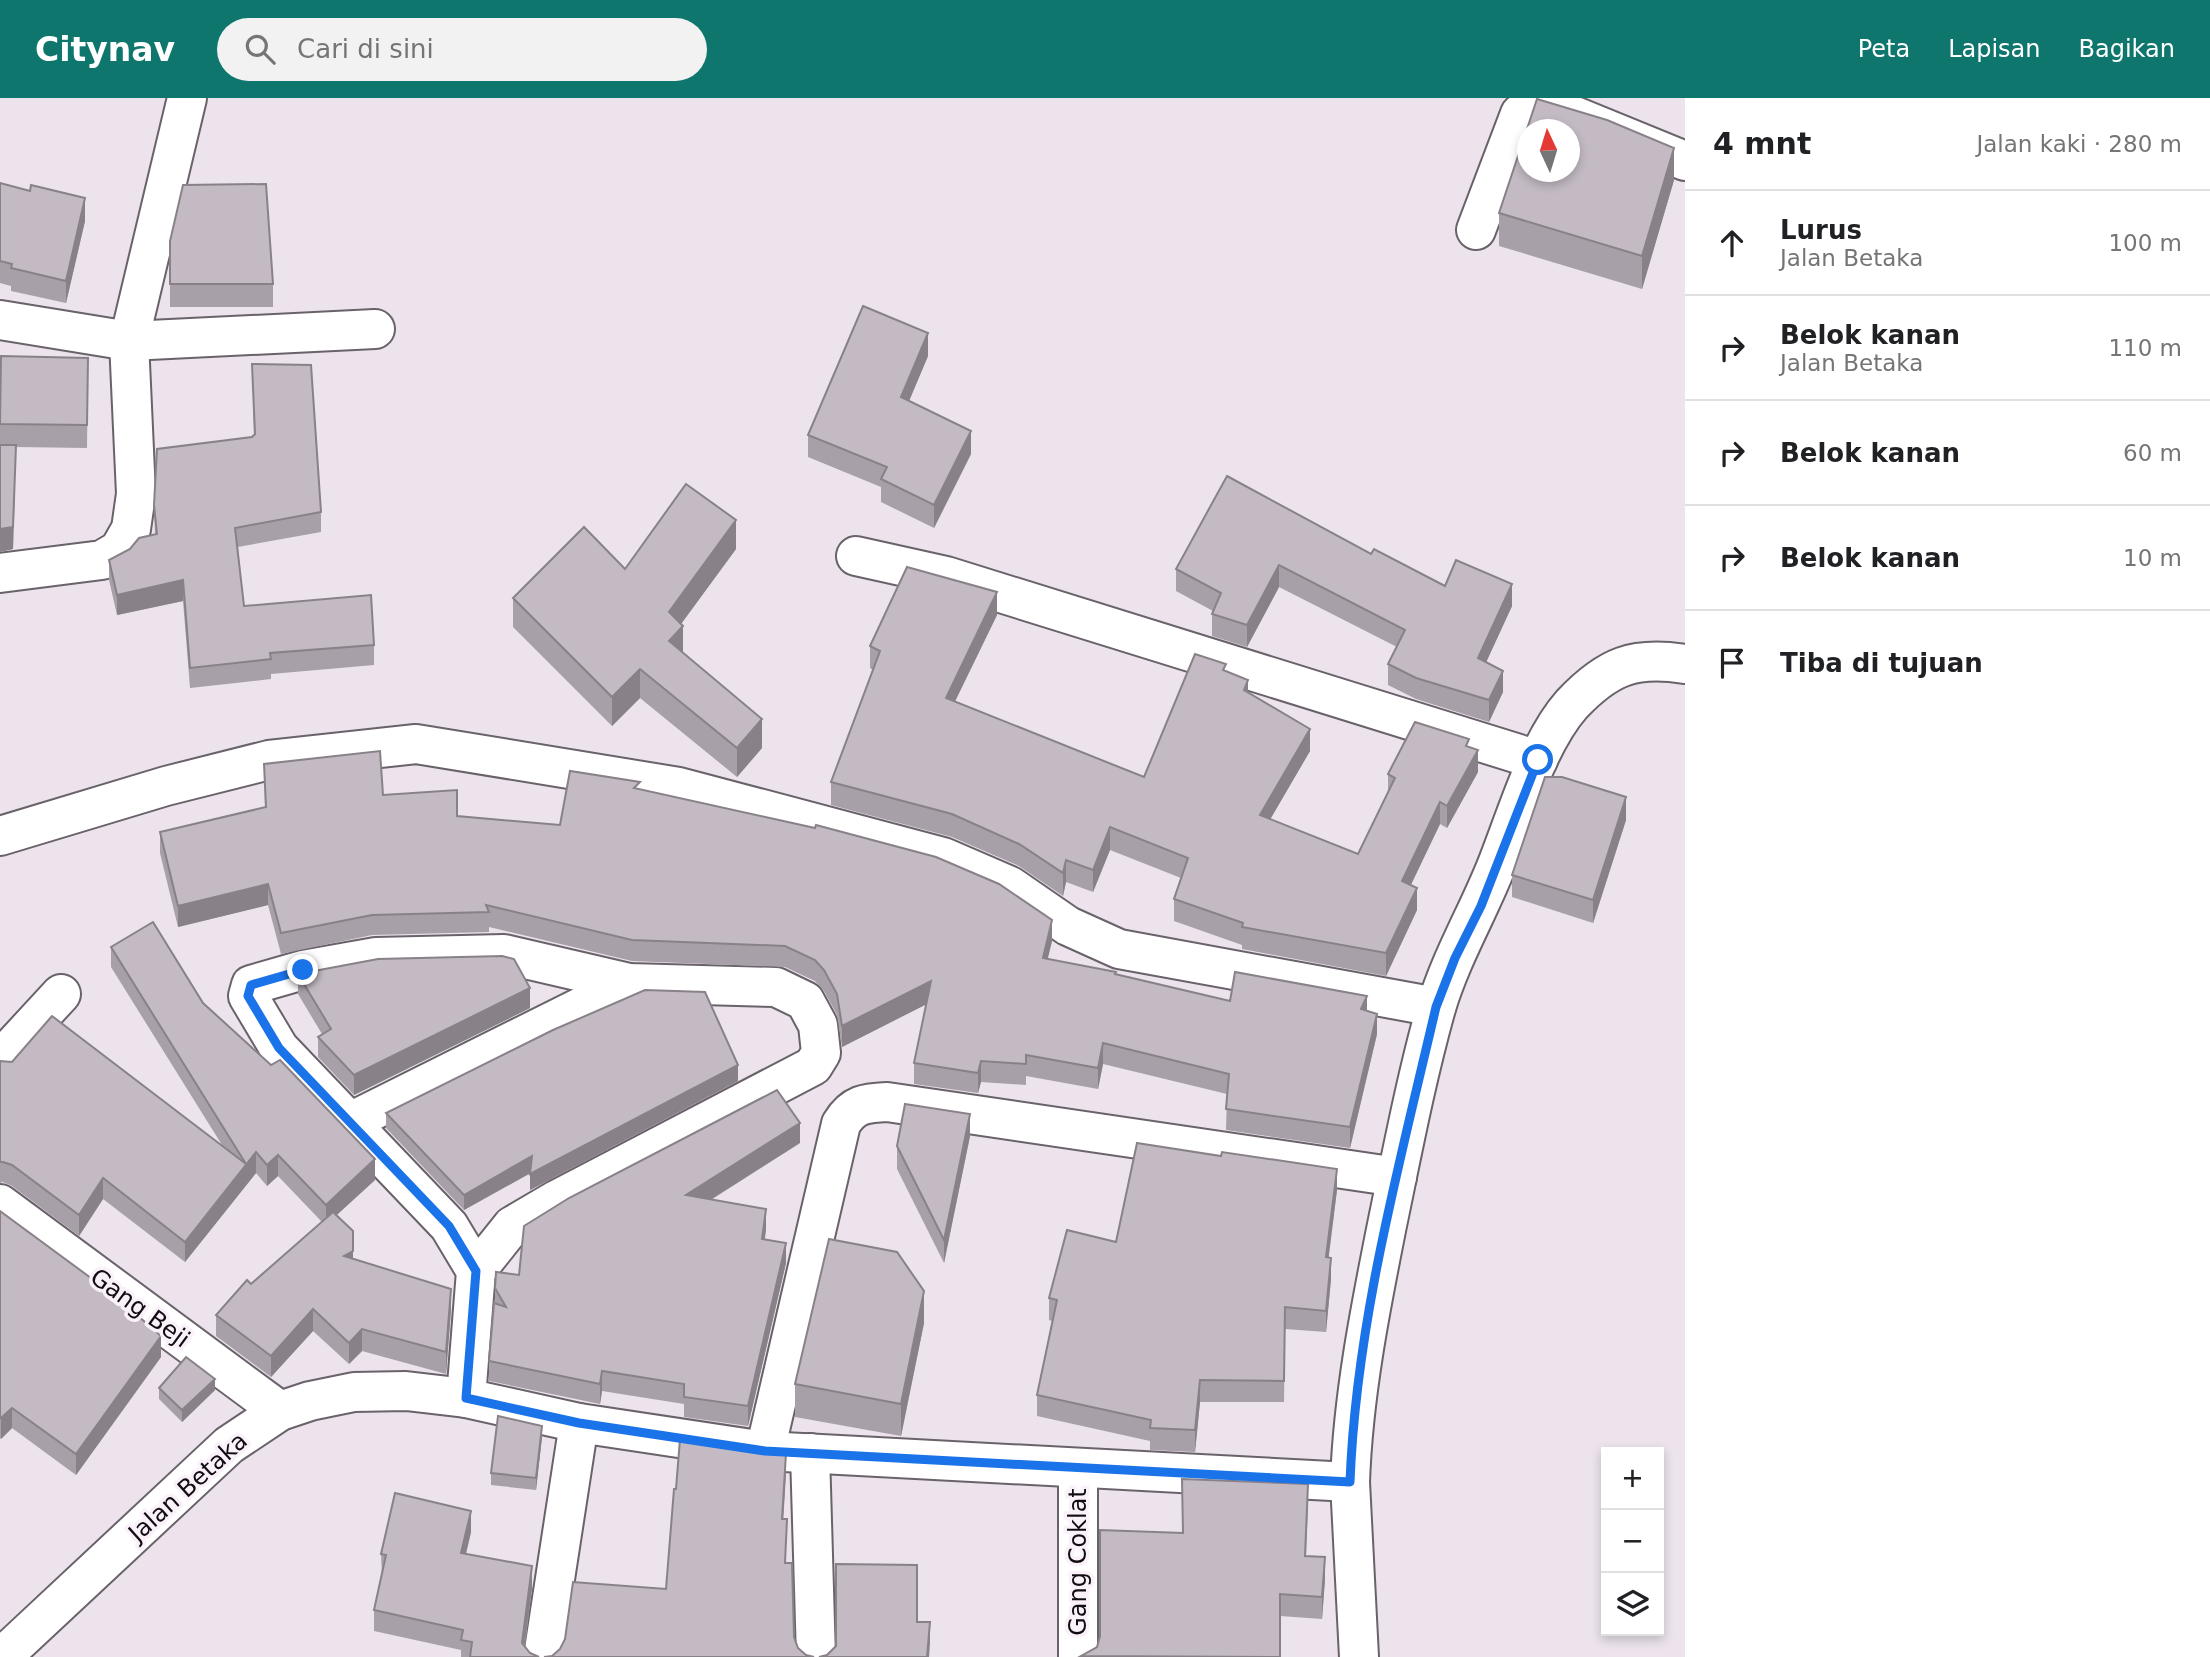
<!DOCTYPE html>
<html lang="id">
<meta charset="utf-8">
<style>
body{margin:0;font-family:"DejaVu Sans",sans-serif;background:#f2f2f2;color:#202124}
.controls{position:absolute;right:21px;bottom:21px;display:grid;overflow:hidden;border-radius:0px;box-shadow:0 4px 10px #0003}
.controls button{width:63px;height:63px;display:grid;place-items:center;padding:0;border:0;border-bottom:2px solid #e0e0e0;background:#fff;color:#202124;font:35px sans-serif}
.compass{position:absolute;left:1517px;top:21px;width:63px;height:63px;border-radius:50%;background:#fff;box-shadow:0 4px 10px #0003;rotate:356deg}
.stop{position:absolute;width:21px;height:21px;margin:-16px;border:5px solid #1a73e8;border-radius:50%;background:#fff}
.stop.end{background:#1a73e8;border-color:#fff;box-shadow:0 2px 7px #0008}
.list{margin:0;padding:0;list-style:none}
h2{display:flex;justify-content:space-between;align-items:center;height:91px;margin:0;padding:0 28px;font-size:30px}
h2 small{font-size:23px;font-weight:400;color:#757577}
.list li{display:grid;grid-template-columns:46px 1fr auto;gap:21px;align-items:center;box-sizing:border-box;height:105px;padding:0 28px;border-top:2px solid #e0e0e0}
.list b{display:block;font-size:26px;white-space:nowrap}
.list p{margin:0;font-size:23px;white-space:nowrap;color:#757577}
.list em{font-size:23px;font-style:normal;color:#757577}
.icon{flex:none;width:38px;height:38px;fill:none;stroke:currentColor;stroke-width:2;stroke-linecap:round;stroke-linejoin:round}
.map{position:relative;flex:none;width:1685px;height:1559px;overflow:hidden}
header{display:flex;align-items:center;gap:42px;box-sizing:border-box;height:98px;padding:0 35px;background:#0f766e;color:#fff}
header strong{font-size:33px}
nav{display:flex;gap:38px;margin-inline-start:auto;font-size:24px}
.search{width:490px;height:63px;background:#f2f2f2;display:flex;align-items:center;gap:18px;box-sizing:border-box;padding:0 24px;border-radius:38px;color:#757577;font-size:26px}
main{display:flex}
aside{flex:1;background:#fff}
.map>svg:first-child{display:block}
</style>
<header>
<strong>Citynav</strong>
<div class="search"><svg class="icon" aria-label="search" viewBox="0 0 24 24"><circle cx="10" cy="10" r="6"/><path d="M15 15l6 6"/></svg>Cari di sini</div>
<nav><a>Peta</a><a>Lapisan</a><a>Bagikan</a></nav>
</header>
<main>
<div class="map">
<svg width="1685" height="1559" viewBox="0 0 1685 1559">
<rect width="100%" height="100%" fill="#ece3ed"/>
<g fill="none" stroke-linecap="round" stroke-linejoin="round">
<!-- minor casing -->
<g stroke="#6a626a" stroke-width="42">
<g id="minor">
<path d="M1476,132L1520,16L1527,10L1548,7L1685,63"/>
<path d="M0,222L129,243L375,231"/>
<path d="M856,458L946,478L1538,662"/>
<path d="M0,475L102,462L119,452L131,431L136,396L129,243L187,0"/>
<path d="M0,738L166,688L269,662L416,646L679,689L943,759L1010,788L1068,828L1119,851L1436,909"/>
<path d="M0,962L61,896"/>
<path d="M350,1024L629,885"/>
<path d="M0,1106L280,1313"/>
<path d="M466,1300L476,1173L449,1128L279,950L248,898L251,887L303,872L376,859L504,856L629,885L776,889L805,903L818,927L821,955L813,968L558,1101L512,1128L476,1173"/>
<path d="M765,1353L841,1026C853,1006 865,1005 887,1004L1397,1079"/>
<path d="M810,1355L816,1559"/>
<path d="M1078,1370V1559"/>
<path d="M1350,1384L1359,1559"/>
<path d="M543,1559L579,1325"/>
</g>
</g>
<!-- tertiary casing -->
<g stroke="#6a626a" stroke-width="42">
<path id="tertiary" d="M2,1559L229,1347L280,1313L310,1303L354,1294L406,1293L466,1300L579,1325L765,1353L1350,1384C1353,1298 1370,1212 1387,1127C1402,1055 1416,981 1436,910C1451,859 1479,813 1498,764C1517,716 1538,644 1572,606C1608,568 1634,558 1685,566"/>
</g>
<!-- minor -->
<use href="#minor" stroke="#fff" stroke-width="38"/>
<!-- tertiary -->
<use href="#tertiary" stroke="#fff" stroke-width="38"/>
</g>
<!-- wall -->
<g fill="#a8a0a8">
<path d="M1674,82L1642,191L1499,148V115Z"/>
<path d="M0,85L30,93L85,123L66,205L11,193V188L0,185Z"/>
<path d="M170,143L273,186V209H170Z"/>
<path d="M928,258L909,303L971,356L934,430L881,404V389L808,359V337Z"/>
<path d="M88,260L87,350L16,349L13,451L0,454V291Z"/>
<path d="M252,266L321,414V434L238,449L244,508L374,547V567L271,576V581L190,590L183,503L117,517L109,482V462L155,437L154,407L254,337Z"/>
<path d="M736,451L681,526L683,555L762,650L737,679L640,600L612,628L513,529V500L625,471Z"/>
<path d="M1371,456L1445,488L1512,508L1486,564L1503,594L1489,624L1416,601L1388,587V566L1397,549L1279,489L1247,549L1212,538V516L1213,513L1176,493V471Z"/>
<path d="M997,517L955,603L1144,679L1226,573L1310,653L1270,721L1358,756L1388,694V676L1469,649L1478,674L1447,730L1440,726L1411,787L1417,812L1386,878L1242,851V847L1174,823V801L1181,780L1110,752L1093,794L1066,784L1063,798L1019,768L952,739L831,707V684L873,572L870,570V548Z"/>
<path d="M264,666L457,718L560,727L640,692L1052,843L1047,861L1230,903L1367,913L1377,936L1350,1050L1226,1032L1227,996L1103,966L1098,991L1026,978V987L981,984L978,995L914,986V965L926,906L842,949L837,917L824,893L815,883L785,869L632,863L489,829V834L372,837L281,856L268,807L178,829L160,755V734L265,709Z"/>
<path d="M1626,722L1593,825L1512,799V777Z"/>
<path d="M111,849L203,905L375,1082L336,1117L353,1160L451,1212L446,1276L362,1253L349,1266L313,1233L271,1279L216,1238V1217L322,1124L278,1078L267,1088L256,1075L185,1164L103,1101L79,1138L12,1088L3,1084L0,1085V963L222,1047L111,869Z"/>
<path d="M298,876L530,910L354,997L318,959V939L322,936L298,896Z"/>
<path d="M738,983L530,1092L531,1075L464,1112L386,1030V1015Z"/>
<path d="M970,1038L944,1165L897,1071V1048Z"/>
<path d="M800,1045L711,1102L766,1131L765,1141L786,1165L748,1328L684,1319V1306L602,1293L600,1306L489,1283V1263L495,1206V1190Z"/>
<path d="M1337,1092L1328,1159L1331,1181L1326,1234L1285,1231L1284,1304H1200L1195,1354L1150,1352V1343L1037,1318V1297L1052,1223L1049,1222V1200L1116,1144Z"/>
<path d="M0,1113L161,1259L76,1377L12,1330L1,1341L0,1340Z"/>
<path d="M924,1225L901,1338L795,1319V1286Z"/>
<path d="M159,1290L215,1292L182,1324L159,1301Z"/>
<path d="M542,1339L536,1392L491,1387V1375Z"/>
<path d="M1308,1408L1306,1458L1325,1481L1322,1521L1280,1518V1559H1081L1097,1549L1183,1435Z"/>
<path d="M471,1434L466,1456L532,1490L525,1548L530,1555L539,1559H461V1552L374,1533V1512L382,1477L381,1456Z"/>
</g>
<!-- shaded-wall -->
<g fill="#888288">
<path d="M1674,50V82L1642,191V158Z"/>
<path d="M85,100V123L66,205V183Z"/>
<path d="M928,235V258L901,322V299Z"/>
<path d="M971,333V356L934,430V407Z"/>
<path d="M16,347L13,451L0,454V431Z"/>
<path d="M736,422V451L670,541L683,528V557L669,571V514Z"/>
<path d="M1279,467V489L1247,549V527Z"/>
<path d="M183,482V503L117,517V497Z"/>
<path d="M1512,486V508L1478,582V560Z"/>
<path d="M997,494V517L946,622V600Z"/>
<path d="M640,571V600L612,628V599Z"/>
<path d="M1503,573V594L1489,624V602Z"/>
<path d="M1248,582V604L1244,592Z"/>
<path d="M762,621V650L737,679V650Z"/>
<path d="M1310,631V653L1260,739V717Z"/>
<path d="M1478,652V674L1447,730V708Z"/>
<path d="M1626,699V722L1593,825V802Z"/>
<path d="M1440,704V726L1402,805V783Z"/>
<path d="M1110,729V752L1093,794V772Z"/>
<path d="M1066,762V784L1063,798V775Z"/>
<path d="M268,786V807L178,829V808Z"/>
<path d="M1417,790V812L1386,878V855Z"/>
<path d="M1052,822V843L1043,881V860Z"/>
<path d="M931,883V904L842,949V928Z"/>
<path d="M530,890V910L354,997V977Z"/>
<path d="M1367,898V919L1361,911Z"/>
<path d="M1377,916V936L1350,1050V1029Z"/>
<path d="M1103,945V966L1098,991V970Z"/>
<path d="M981,963V984L978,995V975Z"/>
<path d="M738,967V983L530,1092V1076Z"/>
<path d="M970,1016V1038L944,1165V1142Z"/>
<path d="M800,1025V1045L686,1117V1097Z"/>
<path d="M256,1054V1075L185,1164V1144Z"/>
<path d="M278,1057V1078L267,1088V1067Z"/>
<path d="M532,1058V1074L464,1112V1097Z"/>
<path d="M375,1061V1082L326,1127V1107Z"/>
<path d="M1337,1071V1092L1326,1181V1159Z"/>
<path d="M103,1080V1101L79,1138V1117Z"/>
<path d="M766,1111V1131L762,1161V1141Z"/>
<path d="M786,1145V1165L748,1328V1308Z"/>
<path d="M353,1153V1174L344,1158Z"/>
<path d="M1331,1160V1181L1326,1234V1213Z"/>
<path d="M451,1191V1212L446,1276V1254Z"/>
<path d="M924,1193V1225L901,1338V1306Z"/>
<path d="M313,1211V1233L271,1279V1258Z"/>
<path d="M362,1231V1253L349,1266V1245Z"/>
<path d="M161,1238V1259L76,1377V1356Z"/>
<path d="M602,1273V1293L600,1306V1286Z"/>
<path d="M215,1281V1292L182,1324V1312Z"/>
<path d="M1200,1282V1304L1195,1354V1332Z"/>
<path d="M12,1310V1330L1,1341V1320Z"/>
<path d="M542,1328V1339L536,1392V1380Z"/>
<path d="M786,1355V1376L782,1442V1421Z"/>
<path d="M471,1413V1434L461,1476V1455Z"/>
<path d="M1325,1459V1481L1322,1521V1499Z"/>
<path d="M532,1468V1490L523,1559L522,1545Z"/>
<path d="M930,1524V1545L929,1559H927Z"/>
</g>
<!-- building -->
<g fill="#c3bac3" stroke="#888288" stroke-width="2" fill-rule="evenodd">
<path d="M1537,1L1607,22L1674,50L1642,158L1499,115ZM1528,32H1570V74H1528Z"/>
<path d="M0,85L30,93L31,87L85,100L66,183L11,170L12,166L0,163Z"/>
<path d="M266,86L273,186H170V143L183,87Z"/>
<path d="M863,208L928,235L901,299L971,333L934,407L881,381L887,369L808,337Z"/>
<path d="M1,258L88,260L87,327L0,326Z"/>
<path d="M252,266L311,267L321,414L235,430L244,508L371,497L374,547L270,555L271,561L190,570L183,482L117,497L109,462L130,451L139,440L157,436L154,407L157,351L252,339L255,336Z"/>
<path d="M0,347H16L13,429L0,431Z"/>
<path d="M1227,378L1371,456L1374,451L1445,488L1456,462L1512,486L1478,560L1503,573L1489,602L1416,580L1388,566L1405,532L1279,467L1247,527L1212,516L1221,495L1176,471Z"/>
<path d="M686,386L736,422L669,514L683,528L669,543L762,621L737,650L640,571L612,599L513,500L584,429L625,471Z"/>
<path d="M907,469L997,494L946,600L1144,679L1195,556L1226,566L1223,572L1248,582L1244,592L1310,631L1260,717L1358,756L1395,680L1388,676L1415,624L1469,641L1466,648L1478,652L1447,708L1440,704L1402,783L1417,790L1386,855L1242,829L1243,825L1174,801L1188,760L1110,729L1093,772L1066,762L1063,775L1019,746L952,716L831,684L880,553L870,548Z"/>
<path d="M380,653L383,697L457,692V718L560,727L570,673L640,684L634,690L815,730L816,727L936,759L999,786L1052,822L1043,860L1116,874L1115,876L1230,903L1235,874L1367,898L1361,911L1377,916L1350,1029L1226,1011L1229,976L1103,945L1098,970L1026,957V966L981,963L978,975L914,965L931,883L842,928L837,896L824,872L815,862L785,848L632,842L486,807L489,814L372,817L281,835L268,786L178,808L160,734L266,709L264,666Z"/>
<path d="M1545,679H1562L1626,699L1593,802L1512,777Z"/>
<path d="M153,824L203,905L271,967L280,962L375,1061L326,1107L278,1057L267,1067L256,1054L185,1144L103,1080L79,1117L12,1067L3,1064H0V963L12,964L52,918L246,1066L111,849Z"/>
<path d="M502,858L514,861L530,890L354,977L318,939L331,931L298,876L378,861Z"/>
<path d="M645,892L705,894L738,967L530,1076L532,1058L464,1097L386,1015L553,932Z"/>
<path d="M777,992L800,1025L686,1097L766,1111L762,1141L786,1145L748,1308L684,1299V1286L602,1273L600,1286L489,1263L494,1205L506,1209L495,1190L496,1174L519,1177L524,1128L569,1100Z"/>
<path d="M905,1006L970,1016L944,1142L897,1048Z"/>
<path d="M1137,1045L1221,1058L1222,1054L1337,1071L1326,1159L1331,1160L1326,1213L1285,1209L1284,1283L1200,1282L1195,1332L1150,1330L1151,1322L1037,1297L1057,1202L1049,1200L1067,1132L1116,1144Z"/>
<path d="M0,1113L114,1197L161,1238L76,1356L12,1310L1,1320L0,1319Z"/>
<path d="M333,1114L353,1133V1153L344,1158L451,1191L446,1254L362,1231L349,1245L313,1211L271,1258L216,1217L247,1182L251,1186Z"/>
<path d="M829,1141L897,1154L924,1193L901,1306L795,1286Z"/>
<path d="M186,1259L215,1281L182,1312L159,1290Z"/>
<path d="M498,1318L542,1328L536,1380L491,1375Z"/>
<path d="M680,1341L786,1355L782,1421H787L785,1465H792L794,1539L798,1550L806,1557L814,1559H544L552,1558L560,1551L565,1541L573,1484L666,1491L674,1391H676Z"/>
<path d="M1182,1381L1308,1386L1305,1458L1325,1459L1322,1499L1280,1496V1559L1081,1558L1097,1549L1100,1538V1432L1183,1435Z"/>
<path d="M395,1395L471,1413L461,1455L532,1468L522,1545L530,1555L539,1559H470L472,1544L461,1542L463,1532L374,1512L386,1457L381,1456Z"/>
<path d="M836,1466L917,1467V1524H930L927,1559H819L827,1557L836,1548Z"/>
</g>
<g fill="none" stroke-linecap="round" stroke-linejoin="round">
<!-- route -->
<path stroke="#1a73e8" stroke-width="9" d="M303,872L251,887L248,898L279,950L449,1128L476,1173L466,1300L579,1325L765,1353L1350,1384C1356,1224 1400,1064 1436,909L1455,860L1481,808L1538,662"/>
</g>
<g text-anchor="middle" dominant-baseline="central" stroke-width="7" stroke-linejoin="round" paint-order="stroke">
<!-- street labels -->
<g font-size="24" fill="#100d10" stroke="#faf1fa">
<text transform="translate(140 1210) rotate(36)">Gang Beji</text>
<text transform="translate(188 1389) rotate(-42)">Jalan Betaka</text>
<text transform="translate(1078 1464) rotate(-90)">Gang Coklat</text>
</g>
</g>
</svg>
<div class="controls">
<button>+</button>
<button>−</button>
<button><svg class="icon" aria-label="layers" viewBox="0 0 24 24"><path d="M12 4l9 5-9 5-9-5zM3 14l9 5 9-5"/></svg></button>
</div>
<svg class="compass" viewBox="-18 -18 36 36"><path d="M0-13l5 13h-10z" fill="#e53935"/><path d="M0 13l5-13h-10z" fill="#757577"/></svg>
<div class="stop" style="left:1538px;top:662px"></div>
<div class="stop end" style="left:303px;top:872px"></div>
</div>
<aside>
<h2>4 mnt<small>Jalan kaki · 280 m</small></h2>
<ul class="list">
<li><svg class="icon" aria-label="ahead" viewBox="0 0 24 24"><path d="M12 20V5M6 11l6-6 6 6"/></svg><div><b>Lurus</b><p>Jalan Betaka</p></div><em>100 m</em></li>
<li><svg class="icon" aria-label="right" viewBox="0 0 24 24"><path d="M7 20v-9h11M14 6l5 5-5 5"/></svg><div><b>Belok kanan</b><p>Jalan Betaka</p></div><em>110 m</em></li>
<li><svg class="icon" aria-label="right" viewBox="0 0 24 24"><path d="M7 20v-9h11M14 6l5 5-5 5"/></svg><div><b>Belok kanan</b></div><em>60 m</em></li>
<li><svg class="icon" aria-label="right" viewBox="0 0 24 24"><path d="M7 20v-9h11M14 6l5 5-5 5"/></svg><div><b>Belok kanan</b></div><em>10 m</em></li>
<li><svg class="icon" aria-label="arrive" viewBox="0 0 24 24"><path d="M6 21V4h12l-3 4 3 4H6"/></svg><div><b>Tiba di tujuan</b></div></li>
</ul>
</aside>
</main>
